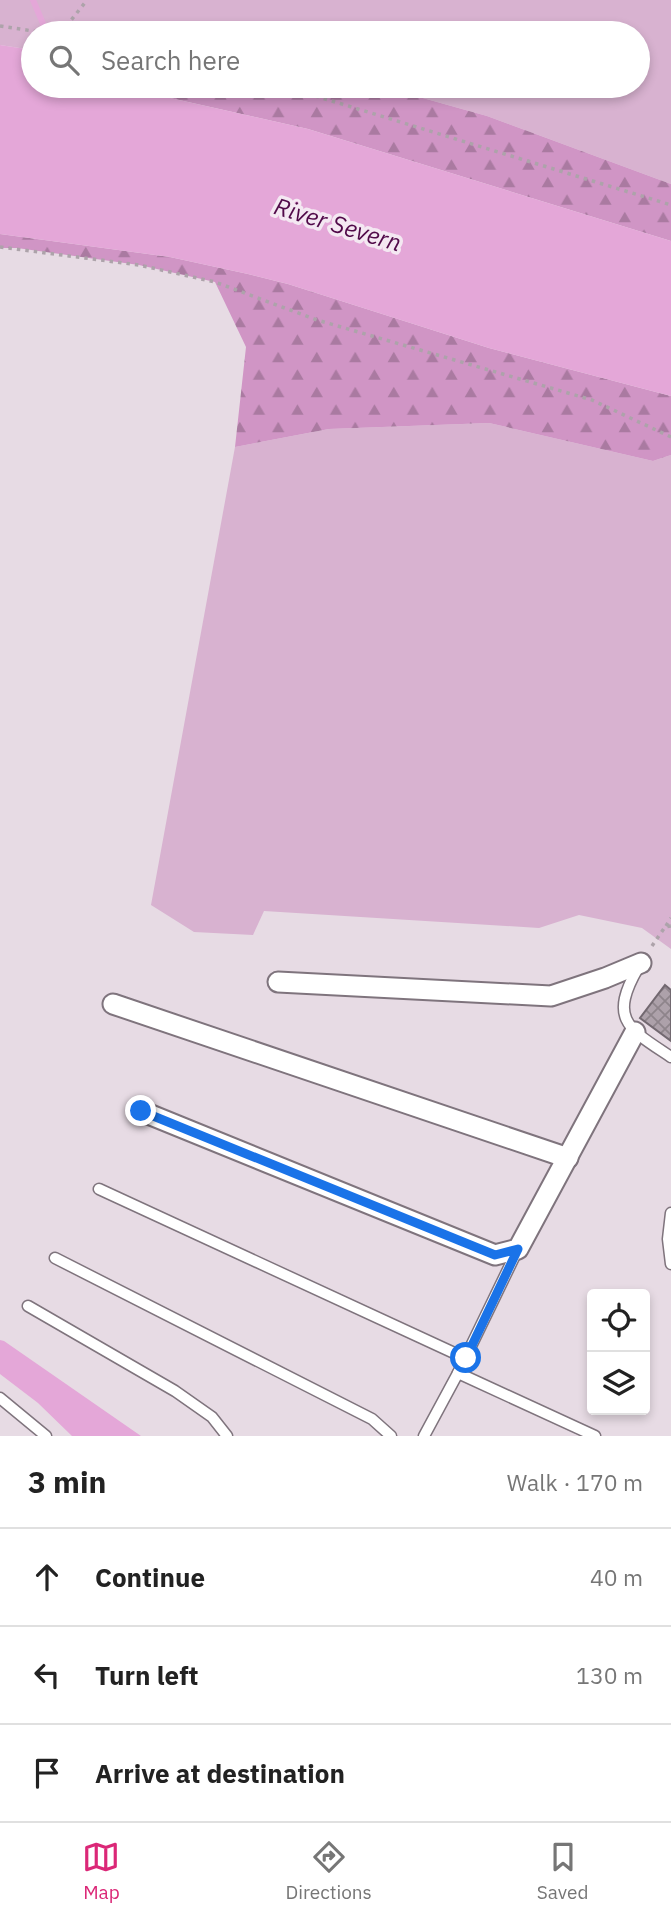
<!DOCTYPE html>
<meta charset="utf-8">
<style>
body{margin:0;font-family:"IBM Plex Sans",sans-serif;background:#f6f6f6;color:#222}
.controls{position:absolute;right:21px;bottom:21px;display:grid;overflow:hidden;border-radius:7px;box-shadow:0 4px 10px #0003}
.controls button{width:63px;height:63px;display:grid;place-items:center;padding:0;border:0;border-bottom:2px solid #e0e0e0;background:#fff;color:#222;font:35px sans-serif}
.stop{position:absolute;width:21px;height:21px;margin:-16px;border:5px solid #1a73e8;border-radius:50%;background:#fff}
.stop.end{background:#1a73e8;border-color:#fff;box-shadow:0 2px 7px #0008}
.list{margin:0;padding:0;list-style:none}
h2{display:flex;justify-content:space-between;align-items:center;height:91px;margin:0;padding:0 28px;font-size:30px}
h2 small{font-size:23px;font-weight:400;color:#767676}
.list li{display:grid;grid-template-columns:46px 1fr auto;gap:21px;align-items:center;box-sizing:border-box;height:98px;padding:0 28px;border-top:2px solid #e0e0e0}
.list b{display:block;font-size:26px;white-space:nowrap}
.list em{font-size:23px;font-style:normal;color:#767676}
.icon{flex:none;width:38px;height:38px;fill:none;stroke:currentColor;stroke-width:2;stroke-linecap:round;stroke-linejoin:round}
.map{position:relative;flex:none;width:671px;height:1436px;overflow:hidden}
.search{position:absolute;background:#fff;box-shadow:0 4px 10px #0003;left:21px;right:21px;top:21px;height:77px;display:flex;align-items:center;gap:18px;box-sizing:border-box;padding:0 24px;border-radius:38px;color:#767676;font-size:26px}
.sheet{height:385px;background:#fff}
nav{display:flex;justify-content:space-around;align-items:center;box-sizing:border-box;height:98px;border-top:2px solid #e0e0e0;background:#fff;font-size:19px;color:#767676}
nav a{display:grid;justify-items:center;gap:4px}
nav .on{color:#db2777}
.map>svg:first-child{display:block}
</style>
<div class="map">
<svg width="671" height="1436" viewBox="0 0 671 1436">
<defs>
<pattern id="forest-firs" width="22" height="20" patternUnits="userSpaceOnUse" patternTransform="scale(1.75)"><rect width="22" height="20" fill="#d095c5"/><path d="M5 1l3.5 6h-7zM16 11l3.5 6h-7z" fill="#aa7aa1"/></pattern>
<pattern id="building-cross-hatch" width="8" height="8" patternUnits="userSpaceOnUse" patternTransform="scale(1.75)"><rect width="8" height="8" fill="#ada1aa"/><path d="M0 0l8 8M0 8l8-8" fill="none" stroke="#8e848b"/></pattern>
</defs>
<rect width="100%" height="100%" fill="#e7dbe4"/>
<!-- green -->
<g fill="#d8b2d0">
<path d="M0,0H671V184L487,116L380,86H638V33H33V50L0,45Z"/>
<path d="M489,423L653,461L671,455V949L642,928L579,915L539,928L264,911L253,935L194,932L151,905L235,447L329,429Z"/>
</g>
<!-- forest -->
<g fill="url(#forest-firs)">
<path d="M129,86H380L487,116L671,184V241L308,129L139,91Z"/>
<path d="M0,234L170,257L248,274L288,284L489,348L671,396V455L653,461L489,423L329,429L235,447L246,347L215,282L139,265L17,248H0Z"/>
</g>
<!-- water -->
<g fill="#e4a7d8">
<path d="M0,45L33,50V86H129L139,91L308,129L671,241V396L489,348L288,284L248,274L170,257L0,234Z"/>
<path d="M0,1340L4,1341L141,1436H72L38,1403L0,1374Z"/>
</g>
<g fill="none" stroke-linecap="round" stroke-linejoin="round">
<!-- stream -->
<path stroke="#e4a7d8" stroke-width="6" d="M33,0L47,33"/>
</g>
<!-- building -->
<path fill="url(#building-cross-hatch)" stroke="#726870" stroke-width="2" d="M665,985L671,990V1041L640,1018Z"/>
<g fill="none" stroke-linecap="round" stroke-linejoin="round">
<!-- lane casing -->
<g stroke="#7f747d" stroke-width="13">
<g id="lane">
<path d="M638,968C608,1020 629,1029 671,1057"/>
<path d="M99,1189L465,1358"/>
<path d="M671,1213L668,1239L671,1264"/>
<path d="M55,1258L372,1419L391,1436"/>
<path d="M28,1306L175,1391L212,1417L227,1436"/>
<path d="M458,1373L595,1436"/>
<path d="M0,1398L46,1436"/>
<path d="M424,1436L458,1373L518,1249"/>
</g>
</g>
<!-- street casing -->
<g stroke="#7f747d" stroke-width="23">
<g id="street">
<path d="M278,982L551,996L605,978L641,963"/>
<path d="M113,1004L568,1158"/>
<path d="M141,1111L495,1255L518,1249L635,1032"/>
</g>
</g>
<!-- path -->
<g stroke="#ada3aa" stroke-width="3.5" stroke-dasharray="3.5 5" stroke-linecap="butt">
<path d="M0,26L46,33"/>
<path d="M61,33L87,0"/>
<path d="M283,86L671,205"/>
<path d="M0,247L139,265L215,282L317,320L592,400L671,437"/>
<path d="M666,926L671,918"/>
<path d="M652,946L665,927L671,926"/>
</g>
<!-- lane -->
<use href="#lane" stroke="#fff" stroke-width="10"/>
<!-- street -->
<use href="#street" stroke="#fff" stroke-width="19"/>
</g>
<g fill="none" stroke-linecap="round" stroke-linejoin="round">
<!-- route -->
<path stroke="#1a73e8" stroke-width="9" d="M141,1111L495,1255L518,1249L466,1358"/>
</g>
<g text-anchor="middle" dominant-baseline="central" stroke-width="7" stroke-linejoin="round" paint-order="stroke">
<!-- water labels -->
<g font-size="24" font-style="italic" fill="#510949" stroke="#f4e8f2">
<text transform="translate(338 224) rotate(17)">River Severn</text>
</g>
</g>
</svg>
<div class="controls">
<button><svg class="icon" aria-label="locate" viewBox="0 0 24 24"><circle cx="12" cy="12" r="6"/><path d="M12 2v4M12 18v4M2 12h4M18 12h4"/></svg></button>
<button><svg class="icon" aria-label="layers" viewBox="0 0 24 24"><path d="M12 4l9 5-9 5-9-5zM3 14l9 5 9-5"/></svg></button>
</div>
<div class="stop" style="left:466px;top:1358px"></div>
<div class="stop end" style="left:141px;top:1111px"></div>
<div class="search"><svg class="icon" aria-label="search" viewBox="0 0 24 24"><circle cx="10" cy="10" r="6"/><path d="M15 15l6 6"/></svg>Search here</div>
</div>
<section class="sheet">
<h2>3 min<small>Walk · 170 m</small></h2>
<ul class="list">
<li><svg class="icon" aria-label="ahead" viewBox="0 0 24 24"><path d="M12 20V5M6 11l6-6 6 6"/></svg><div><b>Continue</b></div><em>40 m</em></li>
<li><svg class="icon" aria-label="left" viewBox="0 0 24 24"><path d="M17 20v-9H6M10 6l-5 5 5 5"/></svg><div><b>Turn left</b></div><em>130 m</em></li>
<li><svg class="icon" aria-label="arrive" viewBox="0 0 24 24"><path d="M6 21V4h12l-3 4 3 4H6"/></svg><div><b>Arrive at destination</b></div></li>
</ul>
</section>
<nav>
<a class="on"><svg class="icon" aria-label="map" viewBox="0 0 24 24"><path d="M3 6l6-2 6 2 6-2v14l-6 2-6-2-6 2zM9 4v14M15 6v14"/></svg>Map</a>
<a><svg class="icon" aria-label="directions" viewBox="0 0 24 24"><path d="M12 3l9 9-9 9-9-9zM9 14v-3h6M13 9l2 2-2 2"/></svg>Directions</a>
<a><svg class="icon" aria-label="saved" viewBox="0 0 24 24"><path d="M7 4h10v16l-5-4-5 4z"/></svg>Saved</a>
</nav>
